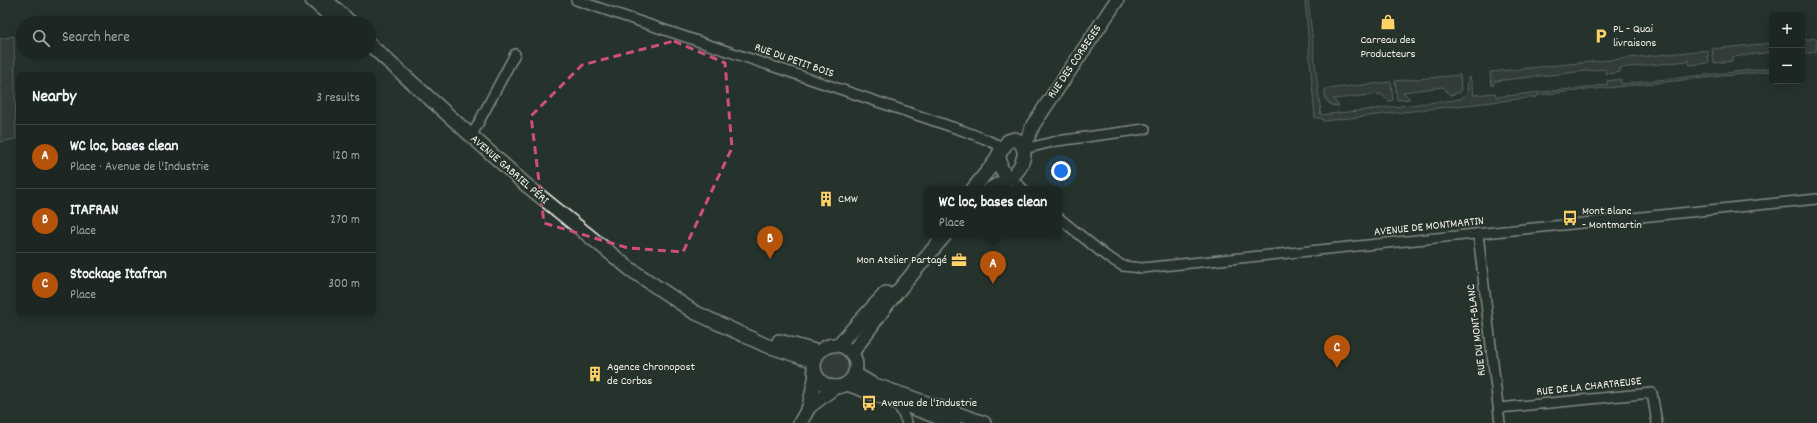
<!DOCTYPE html>
<meta charset="utf-8">
<style>
body{margin:0;font-family:Dekko,sans-serif;background:#29322f;color:#f1f3f6}
.controls{position:absolute;right:12px;top:12px;display:grid;overflow:hidden;border-radius:6px;box-shadow:0 2px 10px #0003}
.controls button{width:36px;height:36px;display:grid;place-items:center;padding:0;border:0;border-bottom:1px solid #3a4340;background:#1c2622;color:#f1f3f6;font:20px sans-serif}
.you{position:absolute;left:1061px;top:171px;width:14px;height:14px;margin:-10px;border:3px solid #fff;border-radius:50%;background:#1a73e8;box-shadow:0 0 0 6px #1a73e833}
.badge{display:grid;place-items:center;width:26px;height:26px;border-radius:50%;background:#b45309;color:#fff;font-size:13px;font-weight:700}
.pin{position:absolute;translate:-50% -33px;filter:drop-shadow(0 1px 2px #0008)}
.pin::after{content:'';position:absolute;top:21px;width:14px;height:12px;background:inherit;clip-path:polygon(0 0,100% 0,50% 100%)}
.popup{position:absolute;left:924px;top:186px;width:138px;height:52px;box-sizing:border-box;display:grid;place-content:center;border-radius:6px;background:#1c2622;filter:drop-shadow(0 1px 3px #0005);font-size:13px;white-space:nowrap;color:#a0a5a5}
.popup b{font-size:15px;color:#f1f3f6}
.popup::after{content:'';position:absolute;left:50%;top:100%;margin-left:-8px;border:8px solid transparent;border-top-color:#1c2622}
.list{margin:0;padding:0;list-style:none}
h2{display:flex;justify-content:space-between;align-items:center;height:52px;margin:0;padding:0 16px;font-size:17px}
h2 small{font-size:13px;font-weight:400;color:#a0a5a5}
.list li{display:grid;grid-template-columns:26px 1fr auto;gap:12px;align-items:center;box-sizing:border-box;height:64px;padding:0 16px;border-top:1px solid #3a4340}
.list b{display:block;font-size:15px;white-space:nowrap}
.list p{margin:0;font-size:13px;white-space:nowrap;color:#a0a5a5}
.list em{font-size:13px;font-style:normal;color:#a0a5a5}
.icon{flex:none;width:22px;height:22px;fill:none;stroke:currentColor;stroke-width:2;stroke-linecap:round;stroke-linejoin:round}
.map{position:relative;flex:none;width:1817px;height:423px;overflow:hidden}
.search{position:absolute;background:#1c2622;box-shadow:0 2px 10px #0003;left:16px;top:16px;width:360px;height:44px;display:flex;align-items:center;gap:10px;box-sizing:border-box;padding:0 14px;border-radius:22px;color:#a0a5a5;font-size:15px}
.panel{position:absolute;background:#1c2622;box-shadow:0 2px 10px #0003;left:16px;top:72px;width:360px;height:244px;border-radius:6px}
.map>svg:first-child{display:block}
</style>
<div class="map">
<svg width="1817" height="423" viewBox="0 0 1817 423">
<rect width="100%" height="100%" fill="#26332d"/>
<filter id="ink" filterUnits="userSpaceOnUse"><feTurbulence type="fractalNoise" baseFrequency=".025" numOctaves="2"/><feDisplacementMap in="SourceGraphic" scale="8" xChannelSelector="R" yChannelSelector="G"/><feConvolveMatrix kernelMatrix="1 2 1 2 8 2 1 2 1" color-interpolation-filters="sRGB"/></filter>
<g filter="url(#ink)">
<!-- green -->
<g fill="#414b45" stroke="#9a9e96">
<path d="M1305,0H1308L1321,115L1455,100L1462,98L1467,93L1468,77H1470L1474,95L1495,93L1496,97L1607,85V81L1621,79V84L1772,68V71L1537,95V97L1323,121L1322,118H1315Z"/>
<path d="M14,36L16,139L0,142V39Z"/>
<path d="M1817,38L1816,52L1802,54V40Z"/>
<path d="M1772,43V52L1732,57V61L1714,63L1712,49Z"/>
<path d="M1708,50L1709,63L1690,65L1689,61L1620,68V72L1606,74L1605,69L1494,81V85L1492,86L1490,72Z"/>
<path d="M1460,75L1461,89L1458,93L1450,95L1443,87L1403,92L1410,99L1397,100L1395,81Z"/>
<path d="M1391,82L1393,100L1389,101L1381,94L1333,99L1339,106C1328,107 1324,99 1325,89Z"/>
<circle cx="835" cy="366" r="14"/>
</g>
<g fill="none" stroke-linecap="round" stroke-linejoin="round">
<!-- street casing -->
<g stroke="#f4f1e8" stroke-width="12">
<g id="street">
<path d="M576,0L964,131L985,139L1002,147"/>
<path d="M471,137L515,54"/>
<path d="M1024,149L1057,141L1145,129"/>
<path d="M1011,178L1023,189"/>
<path d="M1059,218L1106,256L1123,266L1142,268L1817,199"/>
<path d="M1478,234L1500,423"/>
<path d="M894,403L901,410L907,423"/>
<path d="M1499,408L1652,393L1657,423"/>
</g>
</g>
<!-- secondary casing -->
<g stroke="#f4f1e8" stroke-width="16">
<g id="secondary">
<path d="M312,0L338,23"/>
<path d="M326,0L351,23"/>
<path d="M369,44L525,184L630,269L694,312L765,345L814,361"/>
<path d="M1015,139C1032,147 1022,169 1010,178C1000,172 1000,165 999,154L1008,141Z"/>
<path d="M1024,147L1033,125L1117,0"/>
<path d="M973,189L994,163L999,154"/>
<path d="M990,189L1010,178"/>
<path d="M779,341L819,352"/>
<circle cx="835" cy="366" r="21"/>
<path d="M838,345L886,293"/>
<path d="M852,353L888,303L945,235"/>
<path d="M855,374L872,384L984,423"/>
<path d="M847,384L954,423"/>
<path d="M809,407L835,387"/>
<path d="M800,423L809,407L816,375"/>
</g>
</g>
<!-- street -->
<use href="#street" stroke="#26332d" stroke-width="9"/>
<!-- secondary -->
<use href="#secondary" stroke="#26332d" stroke-width="13"/>
</g>
</g>
<!-- marked area -->
<path d="M0 0H1817V423H0ZM674,41L725,63L732,148L683,252L628,248L544,223L531,116L582,65Z" fill="#26332d" fill-opacity=".55" fill-rule="evenodd"/>
<path fill="none" stroke="#ce4e7e" stroke-width="3" stroke-dasharray="8 5" stroke-linejoin="round" d="M674,41L725,63L732,148L683,252L628,248L544,223L531,116L582,65Z"/>
<!-- icons -->
<defs>
<g id="shop-bare" transform="scale(1.2)"><path d="M-5-2.5h2.3a2.7 3.5 0 0 1 5.4 0H5L5.5 6h-11ZM-1.5-2.5h3a1.5 2.3 0 0 0-3 0Z" fill="#ffd166" stroke="#26332d" stroke-width="2.5" paint-order="stroke"/></g>
<g id="parking-bare" transform="scale(1.2)"><path d="M-3.5-5.5H1a3.5 3.5 0 0 1 0 7H-1V5.5H-3.5ZM-1-3.4V-.6H.8a1.4 1.4 0 0 0 0-2.8Z" fill="#ffd166" stroke="#26332d" stroke-width="2.5" paint-order="stroke"/></g>
<g id="building-bare" transform="scale(1.2)"><path d="M-4-6H4V6H1V3H-1V6H-4ZM-2.5-4.3h1.7v1.8h-1.7ZM.8-4.3h1.7v1.8H.8ZM-2.5-1h1.7V.8h-1.7ZM.8-1h1.7V.8H.8Z" fill="#ffd166" stroke="#26332d" stroke-width="2.5" paint-order="stroke"/></g>
<g id="bus-bare" transform="scale(1.2)"><path d="M-5-6H5V4H4V6H2V4H-2V6H-4V4H-5ZM-3.5-4V0h7V-4ZM-3.5 1.2v1.5H-2V1.2ZM2 1.2v1.5H3.5V1.2Z" fill="#ffd166" stroke="#26332d" stroke-width="2.5" paint-order="stroke"/></g>
<g id="office-bare" transform="scale(1.2)"><path d="M-6-3h4V-5.5h4V-3h4V5H-6ZM-1-4.5V-3h2v-1.5ZM-6 0V1H6V0Z" fill="#ffd166" stroke="#26332d" stroke-width="2.5" paint-order="stroke"/></g>
</defs>
<g fill-rule="evenodd">
<use href="#shop-bare" x="1388" y="22"/>
<use href="#parking-bare" x="1601" y="36"/>
<use href="#building-bare" x="826" y="199"/>
<use href="#bus-bare" x="1570" y="218"/>
<use href="#office-bare" x="959" y="260"/>
<use href="#building-bare" x="595" y="374"/>
<use href="#bus-bare" x="869" y="403"/>
</g>
<g text-anchor="middle" dominant-baseline="central" stroke-width="3" stroke-linejoin="round" paint-order="stroke">
<!-- poi labels -->
<g font-size="12" fill="#f4f1e8" stroke="#26332d" text-anchor="start">
<text x="1613" y="29">PL - Quai<tspan x="1613" dy="14">livraisons</tspan></text>
<text x="1388" y="40" text-anchor="middle">Carreau des<tspan x="1388" dy="14">Producteurs</tspan></text>
<text x="838" y="199">CMW</text>
<text x="1582" y="211">Mont Blanc<tspan x="1582" dy="14">- Montmartin</tspan></text>
<text x="947" y="260" text-anchor="end">Mon Atelier Partagé</text>
<text x="607" y="367">Agence Chronopost<tspan x="607" dy="14">de Corbas</tspan></text>
<text x="881" y="403">Avenue de l'Industrie</text>
</g>
<!-- street labels -->
<g font-size="12" fill="#f4f1e8" stroke="#26332d">
<text transform="translate(794 61) rotate(19)">RUE DU PETIT BOIS</text>
<text transform="translate(1075 62) rotate(-56)">RUE DES CORBEGES</text>
<text transform="translate(509 170) rotate(41)">AVENUE GABRIEL PÉRI</text>
<text transform="translate(1429 227) rotate(-6)">AVENUE DE MONTMARTIN</text>
<text transform="translate(1477 330) rotate(-97)">RUE DU MONT-BLANC</text>
<text transform="translate(1589 387) rotate(-6)">RUE DE LA CHARTREUSE</text>
</g>
</g>
</svg>
<div class="controls">
<button>+</button>
<button>−</button>
</div>
<div class="you"></div>
<div class="pin badge" style="left:993px;top:284px">A</div>
<div class="popup"><b>WC loc, bases clean</b>Place</div>
<div class="pin badge" style="left:770px;top:259px">B</div>
<div class="pin badge" style="left:1337px;top:368px">C</div>
<div class="search"><svg class="icon" aria-label="search" viewBox="0 0 24 24"><circle cx="10" cy="10" r="6"/><path d="M15 15l6 6"/></svg>Search here</div>
<section class="panel">
<h2>Nearby<small>3 results</small></h2>
<ul class="list">
<li><span class="badge">A</span><div><b>WC loc, bases clean</b><p>Place · Avenue de l'Industrie</p></div><em>120 m</em></li>
<li><span class="badge">B</span><div><b>ITAFRAN</b><p>Place</p></div><em>270 m</em></li>
<li><span class="badge">C</span><div><b>Stockage Itafran</b><p>Place</p></div><em>300 m</em></li>
</ul>
</section>
</div>
